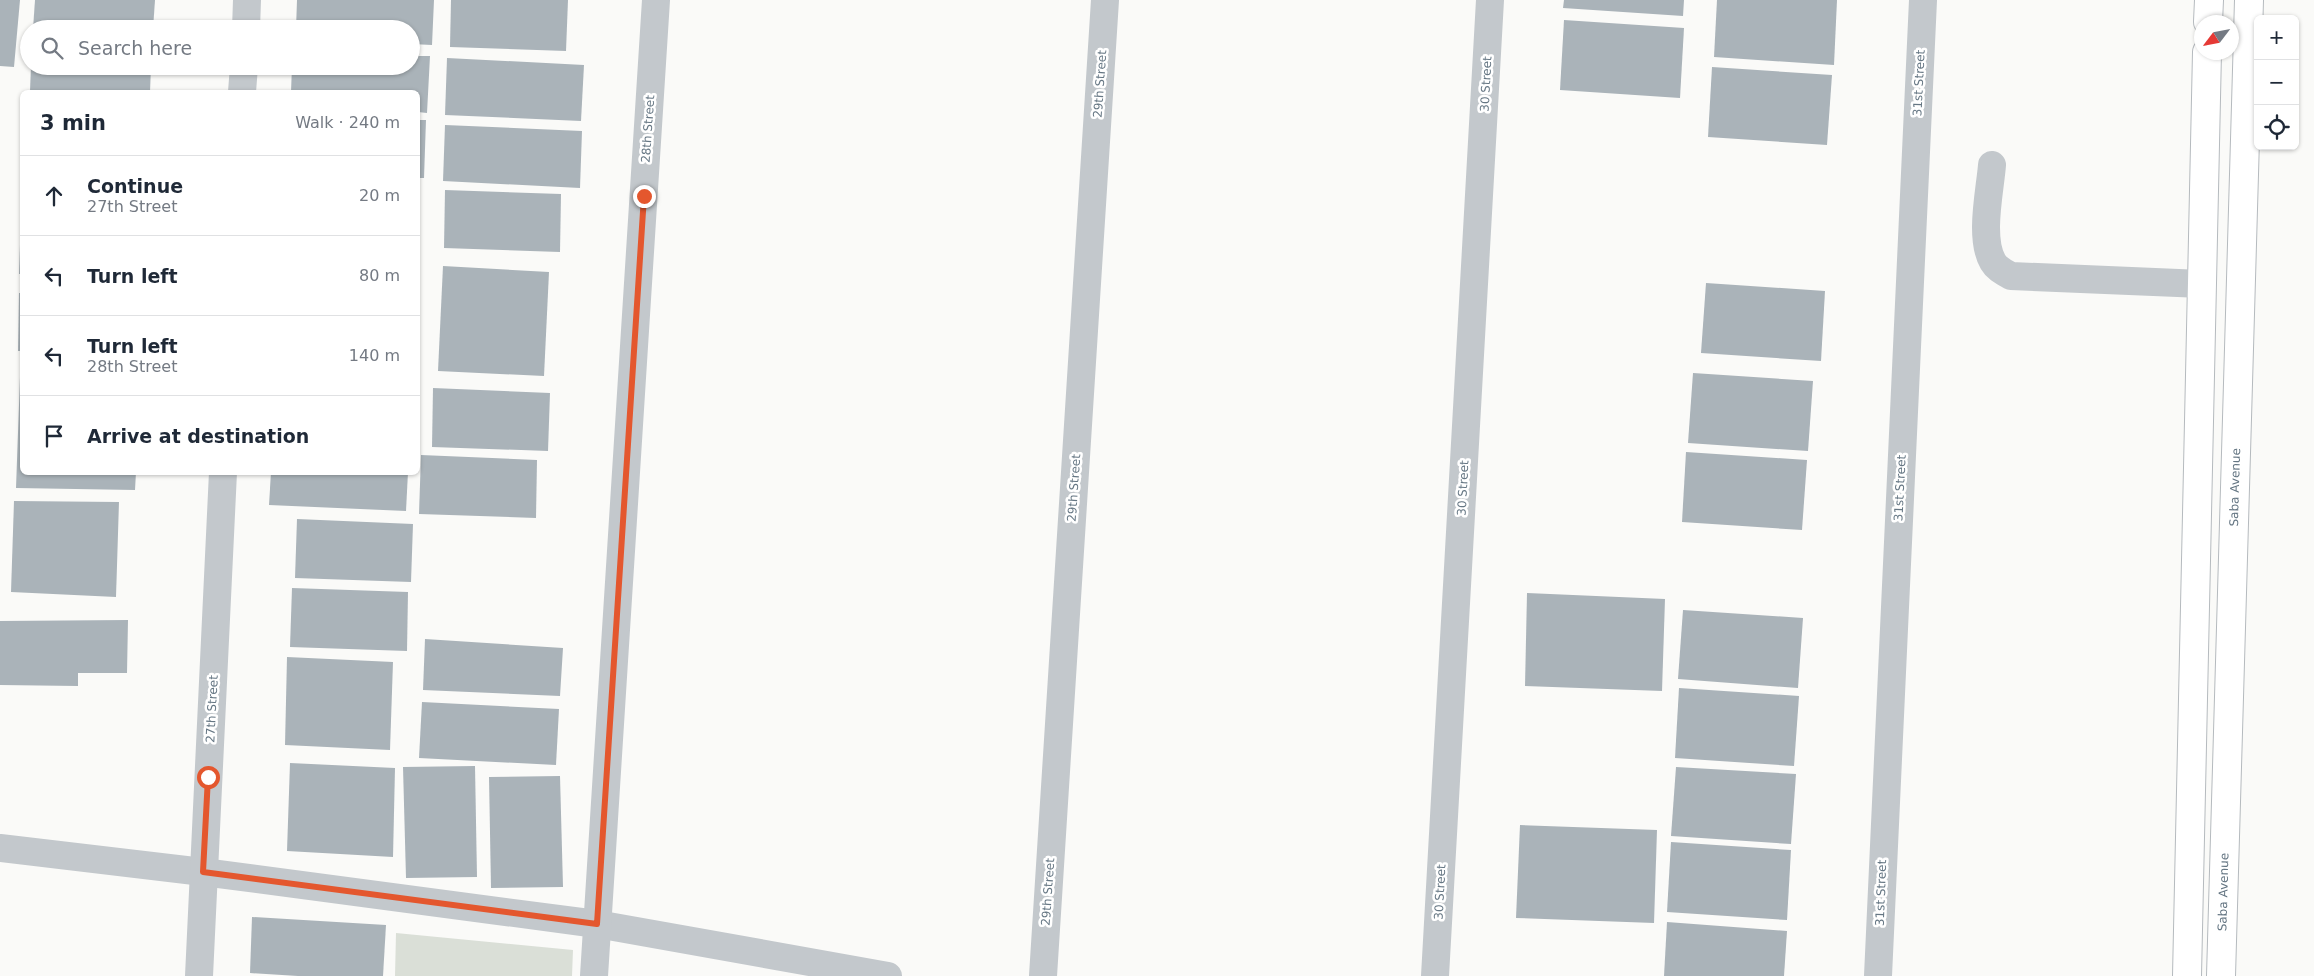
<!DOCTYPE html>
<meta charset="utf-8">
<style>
body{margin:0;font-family:"DejaVu Sans",sans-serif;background:#f6f6f7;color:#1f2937}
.controls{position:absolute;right:15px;top:15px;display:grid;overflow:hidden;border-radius:8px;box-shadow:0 1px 4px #0004}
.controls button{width:45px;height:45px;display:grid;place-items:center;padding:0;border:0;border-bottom:1px solid #e0e1e3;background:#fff;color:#1f2937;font:25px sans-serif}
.compass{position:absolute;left:2194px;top:15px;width:45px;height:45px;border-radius:50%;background:#fff;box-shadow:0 1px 4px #0004;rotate:238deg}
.stop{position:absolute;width:15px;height:15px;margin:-11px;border:4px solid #e4572e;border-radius:50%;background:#fff}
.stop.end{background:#e4572e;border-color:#fff;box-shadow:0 1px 5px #0008}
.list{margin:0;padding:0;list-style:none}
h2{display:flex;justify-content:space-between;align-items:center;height:65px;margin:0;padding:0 20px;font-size:21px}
h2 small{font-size:16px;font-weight:400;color:#747a83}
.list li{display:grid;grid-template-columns:32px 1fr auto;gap:15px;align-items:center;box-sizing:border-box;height:80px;padding:0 20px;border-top:1px solid #e0e1e3}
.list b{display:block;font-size:19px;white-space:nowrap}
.list p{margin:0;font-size:16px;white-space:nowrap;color:#747a83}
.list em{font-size:16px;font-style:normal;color:#747a83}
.icon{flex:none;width:28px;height:28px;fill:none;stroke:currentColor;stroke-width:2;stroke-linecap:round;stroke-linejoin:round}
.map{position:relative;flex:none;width:2314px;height:976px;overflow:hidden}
.search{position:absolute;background:#fff;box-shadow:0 1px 4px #0004;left:20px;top:20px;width:400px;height:55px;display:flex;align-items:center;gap:12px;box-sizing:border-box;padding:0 18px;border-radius:28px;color:#747a83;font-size:19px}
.panel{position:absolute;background:#fff;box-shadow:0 1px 4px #0004;left:20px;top:90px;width:400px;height:385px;border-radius:8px}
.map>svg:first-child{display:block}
</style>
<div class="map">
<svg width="2314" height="976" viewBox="0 0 2314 976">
<rect width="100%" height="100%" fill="#fafaf8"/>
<!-- green -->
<path fill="#dadfd7" d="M396,933L573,950L572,976H395Z"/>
<!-- building -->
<g fill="#aab3b9">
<path d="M0,0H20L14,67L0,66Z"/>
<path d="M35,0H155L153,29H33Z"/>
<path d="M297,0H434L432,45L411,44V29H296Z"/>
<path d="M451,0H568L566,51L450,47Z"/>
<path d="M1564,0H1684L1683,16L1563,8Z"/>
<path d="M1717,0H1837L1834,65L1714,57Z"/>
<path d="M1564,20L1684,28L1680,98L1560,90Z"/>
<path d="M411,56H430L427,113L418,112V92H291L292,66H411Z"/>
<path d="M447,58L584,65L581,121L445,115Z"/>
<path d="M31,66H151L150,92L30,91Z"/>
<path d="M1712,67L1832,75L1827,145L1708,137Z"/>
<path d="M418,120H426L424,178H418Z"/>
<path d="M445,125L582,131L580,188L443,181Z"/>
<path d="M445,190L561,194L560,252L444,248Z"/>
<path d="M21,216H22V274H19Z"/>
<path d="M443,266L549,272L544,376L438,371Z"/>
<path d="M1706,283L1825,291L1821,361L1701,353Z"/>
<path d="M19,293H22V351H18Z"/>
<path d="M1693,373L1813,381L1808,451L1688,443Z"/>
<path d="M20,377H22V472H136L135,490L16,488Z"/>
<path d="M433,388L550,393L548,451L432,447Z"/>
<path d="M1686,452L1807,460L1802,530L1682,522Z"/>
<path d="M421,455L537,460L536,518L419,514Z"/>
<path d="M271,472H408L406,511L269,505Z"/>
<path d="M14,501L119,502L116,597L11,592Z"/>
<path d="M297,519L413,524L411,582L295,578Z"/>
<path d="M292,588L408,592L407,651L290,647Z"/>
<path d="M1527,593L1665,599L1662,691L1525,686Z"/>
<path d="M1683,610L1803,618L1798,688L1678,679Z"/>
<path d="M128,620L127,673H78V686L0,685V621Z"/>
<path d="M425,639L563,648L560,696L423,690Z"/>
<path d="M287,657L393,662L390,750L285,745Z"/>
<path d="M1679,688L1799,696L1794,766L1675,758Z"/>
<path d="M422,702L559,709L556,765L419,758Z"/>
<path d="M290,763L395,768L393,857L287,851Z"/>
<path d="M475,766L477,877L406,878L403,767Z"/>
<path d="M1676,767L1796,774L1791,844L1671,836Z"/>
<path d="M560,776L563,887L491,888L489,777Z"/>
<path d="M1520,825L1657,830L1654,923L1516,918Z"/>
<path d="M1671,842L1791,850L1787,920L1667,912Z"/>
<path d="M252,917L386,925L383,976H298L250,973Z"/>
<path d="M1667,922L1787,931L1784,976H1664Z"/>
</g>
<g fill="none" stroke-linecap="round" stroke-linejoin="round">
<!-- major casing -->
<g stroke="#b5babe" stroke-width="30">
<g id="major">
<path d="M2208,22L2209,0"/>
<path d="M2187,976L2207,52"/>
<path id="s1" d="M2221,976L2249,0"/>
</g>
</g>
<!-- minor -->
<g stroke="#c3c8cc" stroke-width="28">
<path d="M246,29L247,0"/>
<path d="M242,92L244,66"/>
<path d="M1992,165C1990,191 1979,238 1993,262C1997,269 2004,272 2011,276L2202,284"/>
<path d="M0,848L203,872L597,924L888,976"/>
<path d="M199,976L223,472"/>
<path d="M594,976L656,0"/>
<path d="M1043,976L1105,0"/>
<path d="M1435,976L1490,0"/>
<path d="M1878,976L1923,0"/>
</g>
<!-- major -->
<use href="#major" stroke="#fff" stroke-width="28"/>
</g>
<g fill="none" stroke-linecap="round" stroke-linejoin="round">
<!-- route -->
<path stroke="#e4572e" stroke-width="6" d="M208,777L203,872L597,924L644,196"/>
</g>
<g text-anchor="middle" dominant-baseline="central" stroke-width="5" stroke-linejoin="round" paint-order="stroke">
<!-- street labels -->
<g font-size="12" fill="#657683" stroke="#fff">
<text transform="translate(1919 83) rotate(-87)">31st Street</text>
<text transform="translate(1100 84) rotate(-86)">29th Street</text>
<text transform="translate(1486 84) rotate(-87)">30 Street</text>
<text transform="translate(648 129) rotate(-86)">28th Street</text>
<text transform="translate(1074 488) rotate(-86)">29th Street</text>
<text transform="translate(1463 488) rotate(-87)">30 Street</text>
<text transform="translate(1900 488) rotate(-87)">31st Street</text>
<text stroke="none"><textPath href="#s1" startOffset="489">Saba Avenue</textPath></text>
<text transform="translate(212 709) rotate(-87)">27th Street</text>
<text transform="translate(1048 892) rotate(-86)">29th Street</text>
<text transform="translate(1440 892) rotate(-87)">30 Street</text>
<text transform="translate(1881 893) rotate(-88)">31st Street</text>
<text stroke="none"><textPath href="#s1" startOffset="84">Saba Avenue</textPath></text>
</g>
</g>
</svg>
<div class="controls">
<button>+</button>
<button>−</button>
<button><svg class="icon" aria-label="locate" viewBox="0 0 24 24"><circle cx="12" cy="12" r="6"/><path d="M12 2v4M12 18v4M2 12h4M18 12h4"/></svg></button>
</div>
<svg class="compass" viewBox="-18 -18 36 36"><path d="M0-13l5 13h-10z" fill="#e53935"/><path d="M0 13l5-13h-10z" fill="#747a83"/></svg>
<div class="stop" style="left:208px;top:777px"></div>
<div class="stop end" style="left:644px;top:196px"></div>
<div class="search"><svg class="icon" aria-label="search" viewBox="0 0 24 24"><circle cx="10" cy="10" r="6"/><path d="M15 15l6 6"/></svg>Search here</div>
<section class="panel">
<h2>3 min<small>Walk · 240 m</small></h2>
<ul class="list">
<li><svg class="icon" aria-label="ahead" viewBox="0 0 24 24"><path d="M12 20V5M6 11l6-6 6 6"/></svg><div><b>Continue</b><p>27th Street</p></div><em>20 m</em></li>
<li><svg class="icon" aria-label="left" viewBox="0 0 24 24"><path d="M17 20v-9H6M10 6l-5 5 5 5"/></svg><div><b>Turn left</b></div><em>80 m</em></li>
<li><svg class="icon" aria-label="left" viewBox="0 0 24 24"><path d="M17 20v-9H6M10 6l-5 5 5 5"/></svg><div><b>Turn left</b><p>28th Street</p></div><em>140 m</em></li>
<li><svg class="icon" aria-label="arrive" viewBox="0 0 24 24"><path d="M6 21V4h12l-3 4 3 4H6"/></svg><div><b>Arrive at destination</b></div></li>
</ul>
</section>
</div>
